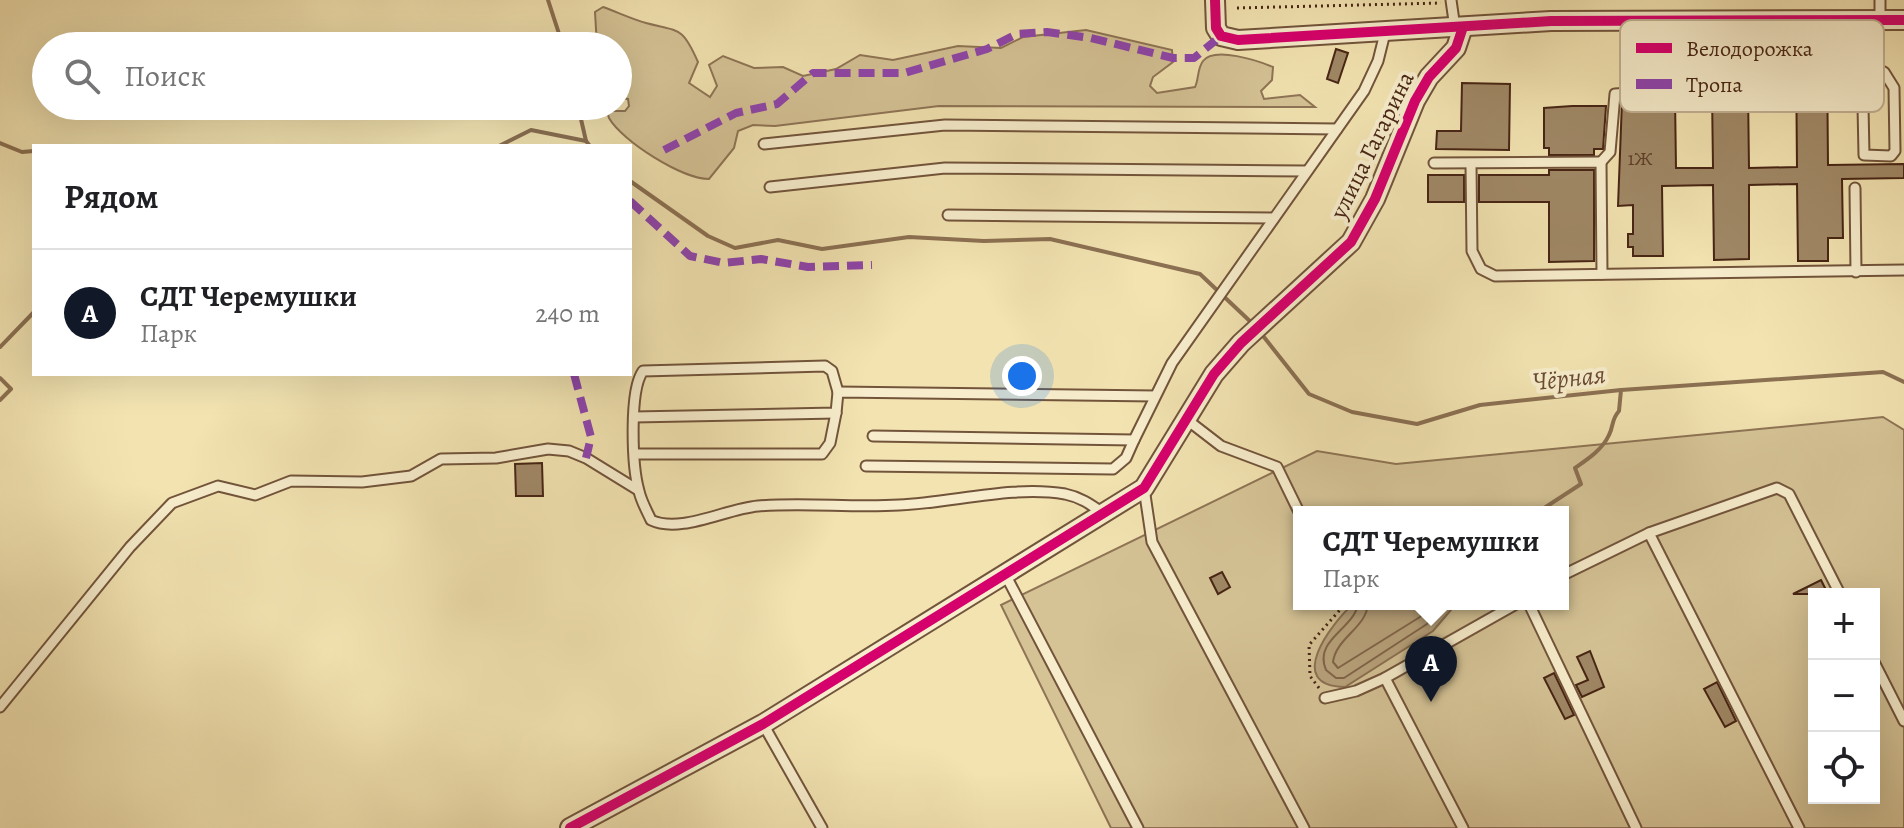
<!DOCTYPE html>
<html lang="ru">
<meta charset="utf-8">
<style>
body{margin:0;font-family:Alegreya,serif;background:#f2f2f2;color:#202124}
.controls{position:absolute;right:24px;bottom:24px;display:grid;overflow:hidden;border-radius:0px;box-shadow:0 8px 32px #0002}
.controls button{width:72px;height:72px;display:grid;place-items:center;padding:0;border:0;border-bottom:2px solid #e0e0e0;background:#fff;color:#202124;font:40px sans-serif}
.you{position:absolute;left:1022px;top:376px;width:28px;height:28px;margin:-20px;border:6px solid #fff;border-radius:50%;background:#1a73e8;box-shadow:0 0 0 12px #1a73e833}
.badge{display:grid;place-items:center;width:52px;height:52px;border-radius:50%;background:#111827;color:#fff;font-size:26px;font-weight:700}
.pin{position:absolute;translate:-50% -66px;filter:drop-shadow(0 2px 4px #0008)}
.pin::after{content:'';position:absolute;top:42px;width:28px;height:24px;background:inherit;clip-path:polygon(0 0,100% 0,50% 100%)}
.popup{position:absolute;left:1293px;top:506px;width:276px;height:104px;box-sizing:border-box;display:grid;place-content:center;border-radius:0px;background:#fff;filter:drop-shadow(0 2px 6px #0005);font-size:26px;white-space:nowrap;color:#757577}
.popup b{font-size:30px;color:#202124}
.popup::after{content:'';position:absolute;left:50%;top:100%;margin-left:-16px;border:16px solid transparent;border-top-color:#fff}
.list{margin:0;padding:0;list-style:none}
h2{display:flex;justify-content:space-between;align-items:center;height:104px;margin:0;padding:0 32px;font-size:34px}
h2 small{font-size:26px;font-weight:400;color:#757577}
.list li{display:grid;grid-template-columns:52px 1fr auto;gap:24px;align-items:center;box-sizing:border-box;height:128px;padding:0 32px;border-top:2px solid #e0e0e0}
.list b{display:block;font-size:30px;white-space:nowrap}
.list p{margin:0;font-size:26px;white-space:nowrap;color:#757577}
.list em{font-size:26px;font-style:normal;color:#757577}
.icon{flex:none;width:44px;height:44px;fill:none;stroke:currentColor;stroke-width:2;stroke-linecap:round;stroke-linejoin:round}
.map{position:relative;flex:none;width:1904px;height:828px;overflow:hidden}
.search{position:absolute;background:#fff;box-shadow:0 8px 32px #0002;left:32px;top:32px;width:600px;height:88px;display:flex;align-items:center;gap:20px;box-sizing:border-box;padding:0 28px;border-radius:44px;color:#757577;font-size:30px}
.panel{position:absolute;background:#fff;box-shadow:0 8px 32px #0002;left:32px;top:144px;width:600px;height:232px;border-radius:0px}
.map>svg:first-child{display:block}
</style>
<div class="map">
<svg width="1904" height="828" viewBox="0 0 1904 828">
<rect width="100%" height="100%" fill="#f2e3b1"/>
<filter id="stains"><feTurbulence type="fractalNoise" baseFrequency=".0025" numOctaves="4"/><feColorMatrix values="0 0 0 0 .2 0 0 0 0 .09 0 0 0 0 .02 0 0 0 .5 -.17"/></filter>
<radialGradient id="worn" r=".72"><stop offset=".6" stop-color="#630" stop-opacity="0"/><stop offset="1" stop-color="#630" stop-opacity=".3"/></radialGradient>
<!-- green -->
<g fill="#d5c396" stroke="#8e7455" stroke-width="2" fill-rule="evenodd">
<path d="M603,7C617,12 632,19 646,23C680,32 682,26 698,62L689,83L710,97L717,86L709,65L723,56L754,68L783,67L803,76L836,69L860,55L893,60L958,46L1001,48L1023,37L1086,30L1172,50L1173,62L1153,77L1150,86L1157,93L1195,87C1199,79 1197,69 1203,61C1214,46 1259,61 1273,67L1272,80L1261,91L1264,99L1300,95L1315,107L939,106L775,126L753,125L738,131L734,148L709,179C682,179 622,141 609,118L607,111H625L629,106L628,99L618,98V46H597L595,12Z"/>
<path d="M1883,417L1904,430V828H1111L1001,605L1317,451L1396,464ZM1299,512H1563V604H1299ZM1814,594H1874V798H1814Z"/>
</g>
<!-- water -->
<path fill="#b8a27c" stroke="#8b7052" stroke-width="2" d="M1353,604H1450L1451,610L1433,631L1345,687C1283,686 1332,623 1353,604Z"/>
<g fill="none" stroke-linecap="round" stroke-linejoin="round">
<!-- shore -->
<g stroke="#806448" stroke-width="2">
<path d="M1358,604C1354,629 1313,640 1326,670L1336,678H1344L1427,624L1442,604"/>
<path d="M1368,604C1366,628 1336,638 1333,662L1338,668L1420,617L1432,604"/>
</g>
<!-- stream -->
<g stroke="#8b7052" stroke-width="4">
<path d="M548,0L563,46"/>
<path d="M578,106L586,141"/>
<path d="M0,143L22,152L34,151"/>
<path d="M499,146L531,130L586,141L590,146"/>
<path d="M630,181L708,236L735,248L778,240L822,249L909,237L984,241L1050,239L1200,274L1254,325"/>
<path d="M1260,332L1309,394L1352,412L1417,424L1480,405L1621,390L1883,372L1904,382"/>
<path d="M0,347L34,312"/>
<path d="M0,378L11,389L0,400"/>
<path d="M1538,512L1581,484L1575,468C1588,459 1602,450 1609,435C1614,425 1611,420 1619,411L1621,390"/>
</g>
</g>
<!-- building -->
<g fill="#a08866" stroke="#472514" stroke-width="2">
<path d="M1336,49L1348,53L1338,83L1327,79Z"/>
<path d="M1796,52H1827L1828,165L1904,164V178L1842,179L1843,238H1828V261H1798L1797,184L1749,185V259L1714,260L1713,185L1662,186L1663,256H1633V247H1628V234H1633V205L1618,206L1622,101L1675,97L1676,168H1713L1712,92L1748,89L1749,168L1797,167Z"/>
<path d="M1462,83L1510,84L1509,150L1436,149L1437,131H1461Z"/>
<path d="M1572,106H1606L1603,149H1594V155H1549V148H1544V108Z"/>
<path d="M1549,170H1594V261L1549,262V202H1479V175H1549Z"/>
<rect x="1428" y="175" width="36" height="27"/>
<path d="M542,463L543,496H516L515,464Z"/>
<path d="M1222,572L1230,587L1218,594L1210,578Z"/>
<path d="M1821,580L1828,594H1793Z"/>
<path d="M1590,651L1604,687L1582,697L1576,685L1588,680L1577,657Z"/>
<path d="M1554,673L1574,715L1565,719L1544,678Z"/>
<path d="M1717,682L1736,721L1725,727L1704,689Z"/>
</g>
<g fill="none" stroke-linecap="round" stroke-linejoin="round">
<!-- lane casing -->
<g stroke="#72543b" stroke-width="13">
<g id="lane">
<path d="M1451,0L1455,28"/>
<path d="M1857,20L1862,57L1864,155L1891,156L1895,151L1894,88L1884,72L1865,63L1862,57"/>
<path d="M1880,20V0"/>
<path d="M764,144L945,125L1337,129"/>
<path d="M1601,162L1610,152L1615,94L1688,89L1726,82L1778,54"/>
<path d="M1434,163L1601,162L1602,274"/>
<path d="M1471,165L1472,251L1481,269L1495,276L1904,270"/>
<path d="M770,187L945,168L1307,171"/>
<path d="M1855,188L1856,272"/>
<path d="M948,215L1274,218"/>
<path d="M838,392L832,371L825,366L643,371C629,390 632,467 639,491C641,501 647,511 651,520C680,534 725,509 758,506C805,502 852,508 899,505C952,503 1012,485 1065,494C1080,497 1090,504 1103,513"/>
<path d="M634,417L836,413L838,392L1155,396"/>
<path d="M1186,419L1221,446L1277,467L1299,512"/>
<path d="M873,436L1134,440L1172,363L1364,91L1378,61L1385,33"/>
<path d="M636,454H822L830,443L836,413"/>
<path d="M866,466L1113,469L1126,458L1134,440"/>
<path d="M1144,488L1152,542L1304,828"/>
<path d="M1649,533L1799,828"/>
<path d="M1005,574L1138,828"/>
<path d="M1563,575L1649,533L1777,488L1789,494L1840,594"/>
<path d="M1529,604L1636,828"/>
<path d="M1874,662L1904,721"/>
<path d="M1385,678L1516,604"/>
<path d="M1325,698L1356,691L1385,678L1463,828"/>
<path d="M0,707L130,547L172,503L218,486L255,495L291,481L362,482L411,476L441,459L496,458L548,449L569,451L586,458L638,490"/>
<path d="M763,724L822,828"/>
</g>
</g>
<!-- street casing -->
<g stroke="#72543b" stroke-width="22">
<g id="street">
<path d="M1215,0L1216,28L1221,36L1238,40L1551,21L1904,20"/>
<path d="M570,828L763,724L1144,488L1214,374L1241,343L1351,242L1375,199L1415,101L1429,77L1456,48L1463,27"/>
</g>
</g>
<!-- path -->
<g stroke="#472514" stroke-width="3" stroke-dasharray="2 4" stroke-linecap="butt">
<path d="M1237,8L1441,3"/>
<path d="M1463,604L1485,607"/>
<path d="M1319,688L1310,676L1309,645L1345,604"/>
</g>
<!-- lane -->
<use href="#lane" stroke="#f7edcc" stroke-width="9"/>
<!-- street -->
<use href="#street" stroke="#f7edcc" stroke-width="18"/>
<!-- quiet -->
<g stroke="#8e44ad" stroke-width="8" stroke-dasharray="16 8" stroke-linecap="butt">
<path d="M664,150L736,113L777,104L813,73H904L987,49L1017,34L1047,32L1091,38L1173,58H1194L1221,36"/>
<path d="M630,201L690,256L724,263L761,259L808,267L872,265"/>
<path d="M574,374L591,437L586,458"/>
</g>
<!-- cycleway casing -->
<g stroke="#f7edcc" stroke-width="15">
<g id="cycleway">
<path d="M1215,0L1216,28L1221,36L1238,40L1551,21L1904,20"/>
<path d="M570,828L763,724L1144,488L1214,374L1241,343L1351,242L1375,199L1415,101L1429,77L1456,48L1463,27"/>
</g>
</g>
<!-- cycleway -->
<use href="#cycleway" stroke="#d6006c" stroke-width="10"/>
</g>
<g text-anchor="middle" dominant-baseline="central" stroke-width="8" stroke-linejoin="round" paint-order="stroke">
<!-- number labels -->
<g font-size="20" fill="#5d3e28">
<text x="1640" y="158">1Ж</text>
</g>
<!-- street labels -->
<g font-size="24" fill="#472514" stroke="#f7edcc">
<text transform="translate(1372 145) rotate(-64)">улица Гагарина</text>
</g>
<!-- water labels -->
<g font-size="26" font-style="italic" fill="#694a33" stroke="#f7edcc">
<text transform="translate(1569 378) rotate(-6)">Чёрная</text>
</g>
</g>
<!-- legend -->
<rect x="1620" y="20" width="264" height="92" rx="12" fill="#f7edcc" stroke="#c2b195" stroke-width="2"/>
<rect x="1636" y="43" width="36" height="10" fill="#d6006c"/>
<rect x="1636" y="79" width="36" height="10" fill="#8e44ad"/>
<g font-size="22" fill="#472514">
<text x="1686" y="56">Велодорожка</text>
<text x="1686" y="92">Тропа</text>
</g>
<rect width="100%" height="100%" filter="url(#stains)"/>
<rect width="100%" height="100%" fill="url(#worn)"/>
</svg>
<div class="controls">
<button>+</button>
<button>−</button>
<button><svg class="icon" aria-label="locate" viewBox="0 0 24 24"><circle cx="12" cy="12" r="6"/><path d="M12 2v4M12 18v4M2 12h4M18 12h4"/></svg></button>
</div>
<div class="you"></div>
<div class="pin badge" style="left:1431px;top:702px">A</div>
<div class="popup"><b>СДТ Черемушки</b>Парк</div>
<div class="search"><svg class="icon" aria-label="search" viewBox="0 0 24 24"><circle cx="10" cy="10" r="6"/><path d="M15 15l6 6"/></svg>Поиск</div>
<section class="panel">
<h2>Рядом<small></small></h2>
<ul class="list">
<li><span class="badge">A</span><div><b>СДТ Черемушки</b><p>Парк</p></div><em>240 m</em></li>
</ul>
</section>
</div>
